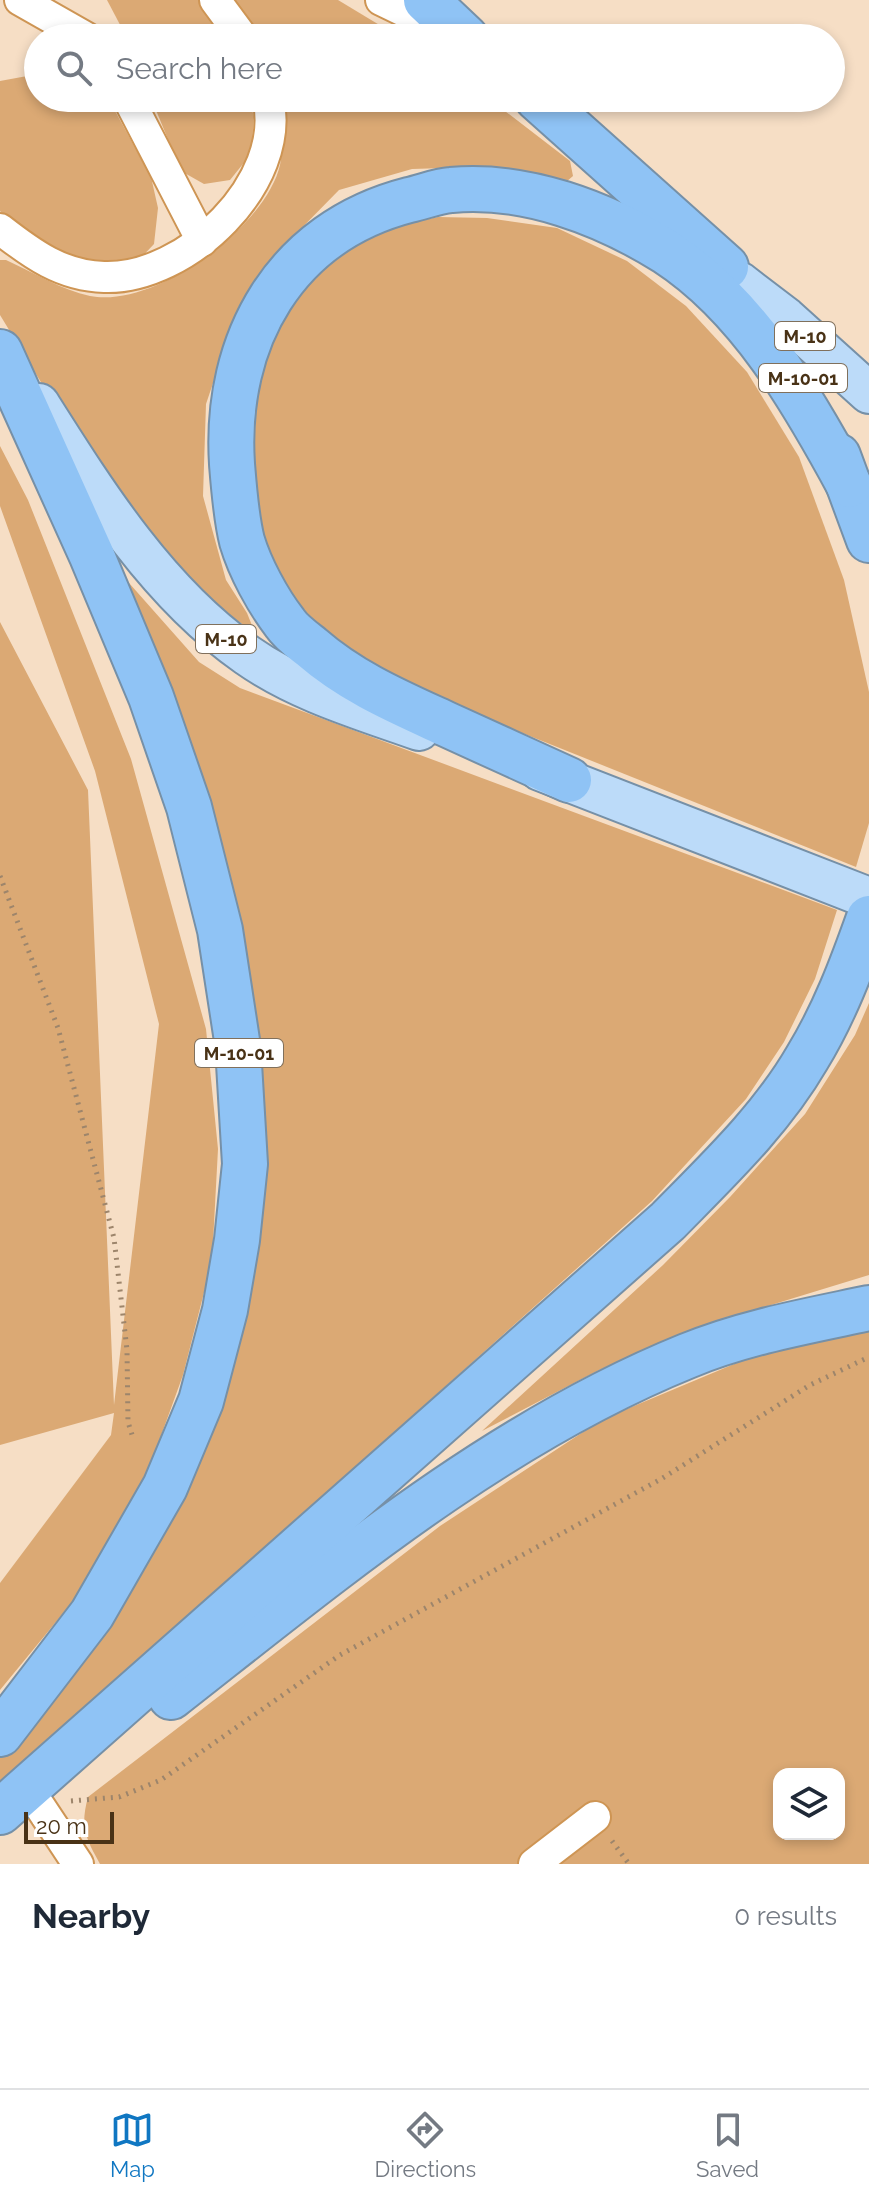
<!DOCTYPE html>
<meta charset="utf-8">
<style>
body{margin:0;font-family:Raleway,sans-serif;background:#f6f6f7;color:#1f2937}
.controls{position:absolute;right:24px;bottom:24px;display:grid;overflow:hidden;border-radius:16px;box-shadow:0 4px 12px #0003}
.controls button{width:72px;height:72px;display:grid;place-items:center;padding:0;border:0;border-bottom:2px solid #e0e1e3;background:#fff;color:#1f2937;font:40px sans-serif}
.scale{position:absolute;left:24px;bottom:20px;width:90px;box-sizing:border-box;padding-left:8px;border:4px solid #493216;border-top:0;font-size:22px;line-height:28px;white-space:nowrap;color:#493216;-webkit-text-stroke:6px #fff;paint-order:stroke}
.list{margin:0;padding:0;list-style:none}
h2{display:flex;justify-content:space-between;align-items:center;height:104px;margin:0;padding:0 32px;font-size:34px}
h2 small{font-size:26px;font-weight:400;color:#747a83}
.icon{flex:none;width:44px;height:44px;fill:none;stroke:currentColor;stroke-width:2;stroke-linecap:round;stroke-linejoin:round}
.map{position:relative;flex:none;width:869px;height:1864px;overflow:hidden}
.search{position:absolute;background:#fff;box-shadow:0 4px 12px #0003;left:24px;right:24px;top:24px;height:88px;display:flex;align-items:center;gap:20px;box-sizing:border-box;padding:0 28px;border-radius:44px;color:#747a83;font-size:30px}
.sheet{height:224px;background:#fff}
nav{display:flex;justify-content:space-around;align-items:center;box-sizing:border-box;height:112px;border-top:2px solid #e0e1e3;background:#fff;font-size:22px;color:#747a83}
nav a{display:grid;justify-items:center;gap:4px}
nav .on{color:#1077c2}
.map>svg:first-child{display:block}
</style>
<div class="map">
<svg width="869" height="1864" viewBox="0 0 869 1864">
<rect width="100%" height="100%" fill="#f6dec5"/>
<!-- green -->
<g fill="#dba974" fill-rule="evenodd">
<path d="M107,0H204L229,38H127Z"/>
<path d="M232,0H338L401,38H256Z"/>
<path d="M38,74V98H108L151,177L158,208L154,244L136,263C122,264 105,267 91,265C57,260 23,235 0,211V81Z"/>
<path d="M151,98H249L254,117L251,154L230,180L204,184L181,171Z"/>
<path d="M280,98H488L570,161L573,176L566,182L477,167L412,169L339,190L284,246L239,306L206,404L203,496L226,580L247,613L255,633L211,602L164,551L61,415L0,315V260H6C32,272 62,290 90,296C154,309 266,227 280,165C284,147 280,118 280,98Z"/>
<path d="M438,217L487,218L557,228L627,261L686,306L747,372L799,457L844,580L869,692V823L856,867L368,671L273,589L240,461L270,328L315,271L386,228Z"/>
<path d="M0,446L28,500L131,759L206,1029L218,1149L212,1261L183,1375L145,1480L74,1600L0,1690V1583L111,1435L114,1413L0,1445V622L88,790L114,1405L159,1024L95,771L0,506Z"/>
<path d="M114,566L199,662L240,688L837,910L815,979L784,1042L746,1099L652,1201L0,1786V1758L111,1622L260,1154Z"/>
<path d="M869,1003V1275L748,1312L599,1370L482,1431L663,1265L730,1197L805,1114L855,1035Z"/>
<path d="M869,1325V1864H100C85,1837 80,1827 88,1797L440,1526L603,1419L765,1351ZM779,1774H839V1834H779Z"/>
</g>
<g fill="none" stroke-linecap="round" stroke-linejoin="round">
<!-- minor casing -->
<g stroke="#ce9554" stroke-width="34">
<g id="minor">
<path d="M20,0L87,38"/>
<path d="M215,0L243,38"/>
<path d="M381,0L445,31"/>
<path d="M128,98L202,241"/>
<path d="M0,229C32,254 62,276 104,277C186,280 288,182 268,98"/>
<path d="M27,1787L78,1864"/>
<path d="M534,1864L595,1817"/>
</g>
</g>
<!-- major casing -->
<g stroke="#7690a7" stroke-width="44">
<g id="major">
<path d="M739,282L786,318L869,393"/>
<path d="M39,404C96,494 158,593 247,655C298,691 360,709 419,730"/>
<path d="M540,770L869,898"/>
</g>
</g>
<!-- highway casing -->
<g stroke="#7690a7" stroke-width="48">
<g id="highway">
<path d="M426,0L466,38"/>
<path d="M537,98L726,267"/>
<path d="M0,352L92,556L151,697L189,807L220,930L238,1047L245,1164L237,1240L225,1310L201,1401L165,1487L92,1614L0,1734"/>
<path d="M838,456L869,540"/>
<path d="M569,780C528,761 487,743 446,724C398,702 351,682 311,647C302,640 291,632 285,623C268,601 250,568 242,541C236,517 234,489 232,464C224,340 285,232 409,200C423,197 437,191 451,190C525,183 604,213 666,252C749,306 803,400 849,485"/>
<path d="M171,1697C332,1571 495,1434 687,1356C745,1332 808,1321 869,1308"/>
<path d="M0,1812L668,1221C718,1170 771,1120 807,1058C834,1014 852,966 869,918"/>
</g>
</g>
<!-- path -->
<g stroke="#9d856b" stroke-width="5" stroke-dasharray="2 6" stroke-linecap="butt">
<path d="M0,876L58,1028L114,1238L127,1350L128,1422L133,1438"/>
<path d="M71,1801L119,1797L161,1780L340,1655L661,1479L810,1385L869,1357"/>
<path d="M612,1841L629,1864"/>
</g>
<!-- minor -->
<use href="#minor" stroke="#fff" stroke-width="30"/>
<!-- major -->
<use href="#major" stroke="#bcdbf9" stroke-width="40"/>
<!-- highway -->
<use href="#highway" stroke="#8fc3f5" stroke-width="44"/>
</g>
<g text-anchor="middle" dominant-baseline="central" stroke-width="6" stroke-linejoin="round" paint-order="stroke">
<!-- shield labels -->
<g fill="#fff" stroke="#80705c" stroke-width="2">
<rect x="775" y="322" width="60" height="28" rx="6"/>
<rect x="759" y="364" width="88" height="28" rx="6"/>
<rect x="196" y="625" width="60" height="28" rx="6"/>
<rect x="195" y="1039" width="88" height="28" rx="6"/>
</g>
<g font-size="18" font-weight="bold" fill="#493216">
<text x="805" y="336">М-10</text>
<text x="803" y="378">М-10-01</text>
<text x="226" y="639">М-10</text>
<text x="239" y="1053">М-10-01</text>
</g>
</g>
</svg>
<div class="controls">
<button><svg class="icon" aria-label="layers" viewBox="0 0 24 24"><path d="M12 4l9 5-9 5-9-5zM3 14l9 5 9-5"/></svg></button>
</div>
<div class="scale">20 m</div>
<div class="search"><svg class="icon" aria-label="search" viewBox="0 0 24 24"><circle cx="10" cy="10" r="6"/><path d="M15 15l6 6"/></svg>Search here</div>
</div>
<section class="sheet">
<h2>Nearby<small>0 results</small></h2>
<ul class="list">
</ul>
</section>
<nav>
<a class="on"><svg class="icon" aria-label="map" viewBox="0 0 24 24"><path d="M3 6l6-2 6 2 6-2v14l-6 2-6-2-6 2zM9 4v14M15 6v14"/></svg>Map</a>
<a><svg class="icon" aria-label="directions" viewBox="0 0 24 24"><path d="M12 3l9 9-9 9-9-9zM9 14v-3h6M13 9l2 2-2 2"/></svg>Directions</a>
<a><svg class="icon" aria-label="saved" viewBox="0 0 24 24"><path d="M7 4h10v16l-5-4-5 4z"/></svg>Saved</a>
</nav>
